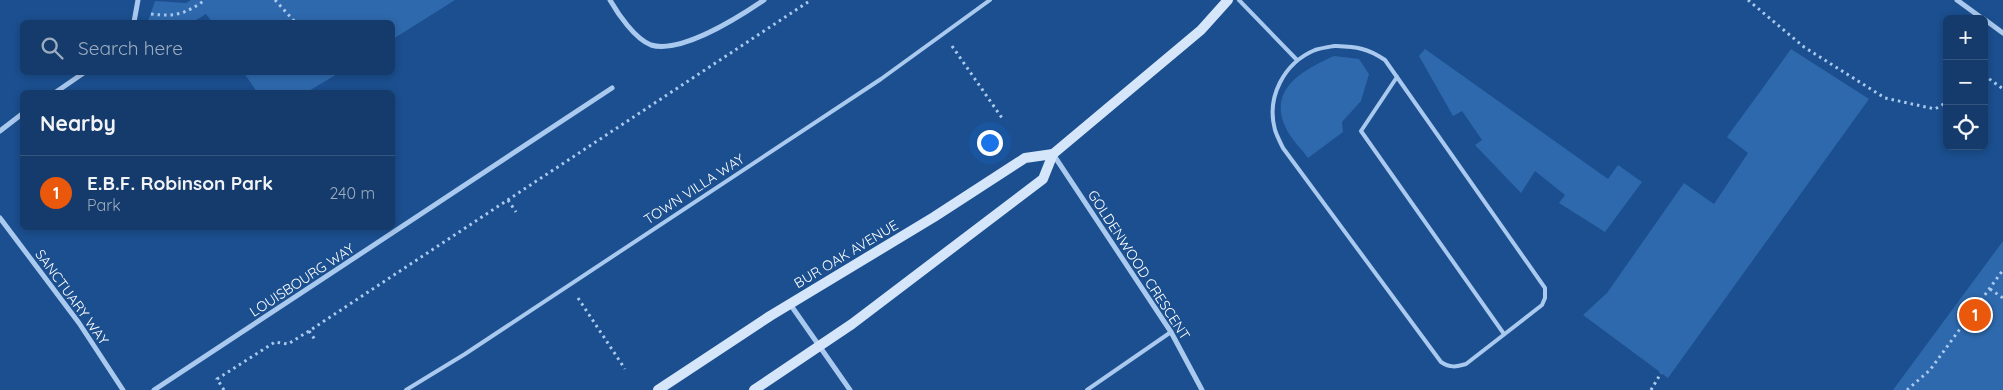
<!DOCTYPE html>
<meta charset="utf-8">
<style>
body{margin:0;font-family:Quicksand,sans-serif;background:#1d4271;color:#f1f3f6}
.controls{position:absolute;right:15px;top:15px;display:grid;overflow:hidden;border-radius:8px;box-shadow:0 2px 8px #0003}
.controls button{width:45px;height:45px;display:grid;place-items:center;padding:0;border:0;border-bottom:1px solid #33557e;background:#143b6b;color:#f1f3f6;font:25px sans-serif}
.you{position:absolute;left:989px;top:142px;width:18px;height:18px;margin:-12px;border:4px solid #fff;border-radius:50%;background:#1a73e8;box-shadow:0 0 0 8px #1a73e833}
.badge{display:grid;place-items:center;width:32px;height:32px;border-radius:50%;background:#ea580c;color:#fff;font-size:16px;font-weight:700}
.pin{position:absolute;translate:-50% -50%;border:2px solid #fff;box-shadow:0 1px 5px #0006}
.list{margin:0;padding:0;list-style:none}
h2{display:flex;justify-content:space-between;align-items:center;height:65px;margin:0;padding:0 20px;font-size:21px}
h2 small{font-size:16px;font-weight:400;color:#9dadc1}
.list li{display:grid;grid-template-columns:32px 1fr auto;gap:15px;align-items:center;box-sizing:border-box;height:75px;padding:0 20px;border-top:1px solid #33557e}
.list b{display:block;font-size:19px;white-space:nowrap}
.list p{margin:0;font-size:16px;white-space:nowrap;color:#9dadc1}
.list em{font-size:16px;font-style:normal;color:#9dadc1}
.icon{flex:none;width:28px;height:28px;fill:none;stroke:currentColor;stroke-width:2;stroke-linecap:round;stroke-linejoin:round}
.map{position:relative;flex:none;width:2003px;height:390px;overflow:hidden}
.search{position:absolute;background:#143b6b;box-shadow:0 2px 8px #0003;left:20px;top:20px;width:375px;height:55px;display:flex;align-items:center;gap:12px;box-sizing:border-box;padding:0 18px;border-radius:8px;color:#9dadc1;font-size:19px}
.panel{position:absolute;background:#143b6b;box-shadow:0 2px 8px #0003;left:20px;top:90px;width:375px;height:140px;border-radius:8px}
.map>svg:first-child{display:block}
</style>
<div class="map">
<svg width="2003" height="390" viewBox="0 0 2003 390">
<rect width="100%" height="100%" fill="#1b4f8f"/>
<!-- green -->
<g fill="#2e69ad">
<path d="M191,0H455L393,39L392,22H212L206,14L193,22L148,21L155,1L186,3Z"/>
<path d="M1425,49L1608,179L1618,165L1642,182L1605,232L1559,203L1565,195L1535,171L1521,193L1475,145L1482,140L1462,111L1453,116L1419,56Z"/>
<path d="M1791,49L1869,99L1668,378L1583,315L1607,293L1684,183L1714,204L1748,153L1727,137Z"/>
<path d="M1334,56L1359,59L1369,74L1361,101L1342,122L1343,132L1308,158C1301,148 1289,137 1285,126C1268,88 1305,69 1334,56Z"/>
<path d="M244,73H339L307,92H257Z"/>
<path d="M2003,241V390H1892H1893Z"/>
</g>
<g fill="none" stroke-linecap="round" stroke-linejoin="round">
<!-- path -->
<g stroke="#a9c9ee" stroke-width="3" stroke-dasharray="2.5 4" stroke-linecap="butt">
<path d="M275,0L295,22"/>
<path d="M1748,0L1804,47L1885,98L1935,109L1947,102"/>
<path d="M151,14C176,17 185,14 205,0"/>
<path d="M952,46L1002,118"/>
<path d="M1984,81L1988,78L2003,89"/>
<path d="M508,200L516,212"/>
<path d="M1990,289L2003,298"/>
<path d="M578,298L625,369"/>
<path d="M309,331L316,341"/>
<path d="M224,390L217,379L275,342L288,344L309,331L811,0"/>
<path d="M1651,390L1661,373"/>
<path d="M1907,390L1930,370L2003,270"/>
</g>
<!-- lane -->
<g stroke="#a9c9ee" stroke-width="4">
<path d="M1239,0L1297,60"/>
<path d="M1334,46C1355,47 1366,47 1385,60L1545,288V298L1542,305L1466,364C1456,367 1450,368 1441,362L1283,148C1280,142 1277,136 1275,130C1266,97 1284,63 1315,50C1321,48 1328,47 1334,46Z"/>
<path d="M1397,77L1361,131L1504,334"/>
<path d="M406,390L465,354L881,79L990,0"/>
<path d="M1087,390L1171,332"/>
</g>
<!-- street -->
<g stroke="#a9c9ee" stroke-width="5">
<path d="M610,0C618,14 635,39 651,45C681,54 739,17 764,0"/>
<path d="M1957,0L1983,19"/>
<path d="M1984,19L2003,33"/>
<path d="M134,22L138,0"/>
<path d="M56,92L85,72"/>
<path d="M0,131L22,114"/>
<path d="M1053,154L1171,332L1202,390"/>
<path d="M0,218L79,323L123,390"/>
<path d="M790,304L850,390"/>
<path d="M154,390L612,88"/>
</g>
<!-- secondary -->
<g stroke="#d6e6fa" stroke-width="10">
<path d="M658,390L770,316L934,217L1025,158L1053,154"/>
<path d="M754,390L852,324L1043,179L1053,154L1201,30L1228,0"/>
</g>
</g>
<g text-anchor="middle" dominant-baseline="central" stroke-width="4" stroke-linejoin="round" paint-order="stroke">
<!-- street labels -->
<g font-size="14" fill="#fff" stroke="#1b4f8f">
<text transform="translate(694 189) rotate(-33)">TOWN VILLA WAY</text>
<text transform="translate(846 254) rotate(-31)">BUR OAK AVENUE</text>
<text transform="translate(1139 265) rotate(57)">GOLDENWOOD CRESCENT</text>
<text transform="translate(302 280) rotate(-33)">LOUISBOURG WAY</text>
<text transform="translate(72 297) rotate(54)">SANCTUARY WAY</text>
</g>
</g>
</svg>
<div class="controls">
<button>+</button>
<button>−</button>
<button><svg class="icon" aria-label="locate" viewBox="0 0 24 24"><circle cx="12" cy="12" r="6"/><path d="M12 2v4M12 18v4M2 12h4M18 12h4"/></svg></button>
</div>
<div class="you"></div>
<div class="pin badge" style="left:1975px;top:315px">1</div>
<div class="search"><svg class="icon" aria-label="search" viewBox="0 0 24 24"><circle cx="10" cy="10" r="6"/><path d="M15 15l6 6"/></svg>Search here</div>
<section class="panel">
<h2>Nearby<small></small></h2>
<ul class="list">
<li><span class="badge">1</span><div><b>E.B.F. Robinson Park</b><p>Park</p></div><em>240 m</em></li>
</ul>
</section>
</div>
